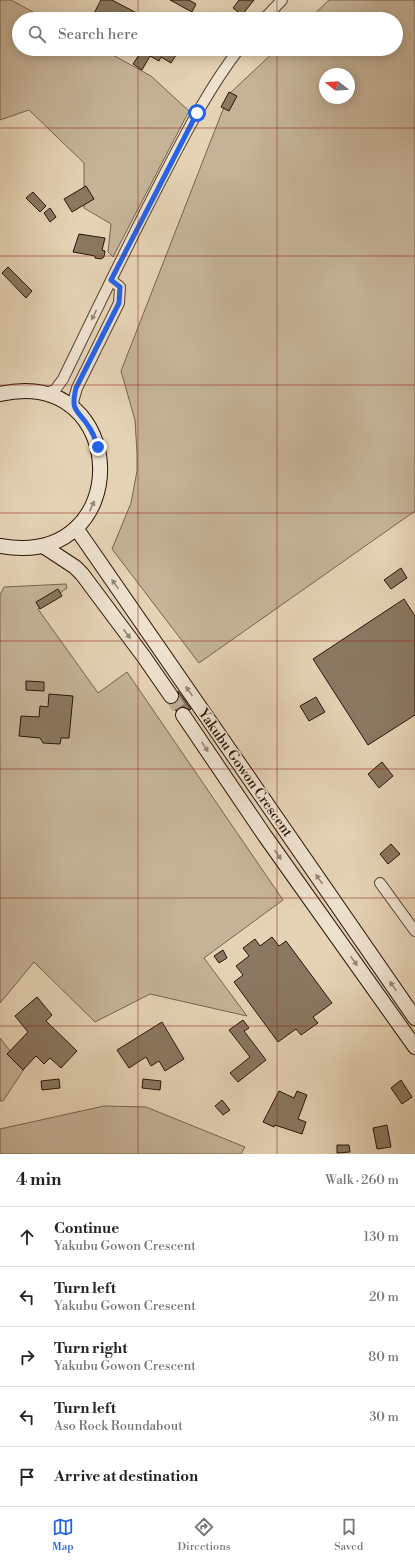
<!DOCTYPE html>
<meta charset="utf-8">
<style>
body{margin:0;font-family:"Libre Bodoni",serif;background:#f2f2f2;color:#222}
.compass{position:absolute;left:319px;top:68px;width:36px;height:36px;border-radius:50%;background:#fff;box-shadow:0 2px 10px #0003;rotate:287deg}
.stop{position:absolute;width:12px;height:12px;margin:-9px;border:3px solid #2563eb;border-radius:50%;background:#fff}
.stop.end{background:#2563eb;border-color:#fff;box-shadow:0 1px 4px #0008}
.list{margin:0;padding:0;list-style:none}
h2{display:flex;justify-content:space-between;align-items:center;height:52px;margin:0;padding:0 16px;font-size:17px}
h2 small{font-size:13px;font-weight:400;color:#767676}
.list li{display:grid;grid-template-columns:26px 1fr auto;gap:12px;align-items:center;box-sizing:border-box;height:60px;padding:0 16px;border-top:1px solid #e0e0e0}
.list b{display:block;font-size:15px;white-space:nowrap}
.list p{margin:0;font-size:13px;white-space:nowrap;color:#767676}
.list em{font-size:13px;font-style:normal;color:#767676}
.icon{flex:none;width:22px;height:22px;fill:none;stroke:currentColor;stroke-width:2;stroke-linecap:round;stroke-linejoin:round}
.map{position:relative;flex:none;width:415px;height:1154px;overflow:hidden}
.search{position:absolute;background:#fff;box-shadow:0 2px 10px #0003;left:12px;right:12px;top:12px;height:44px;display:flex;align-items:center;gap:10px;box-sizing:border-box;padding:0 14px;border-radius:22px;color:#767676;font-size:15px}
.sheet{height:352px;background:#fff}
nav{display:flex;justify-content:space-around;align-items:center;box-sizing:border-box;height:56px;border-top:1px solid #e0e0e0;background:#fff;font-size:11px;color:#767676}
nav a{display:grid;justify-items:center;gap:2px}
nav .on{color:#2563eb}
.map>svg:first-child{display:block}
</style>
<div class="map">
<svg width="415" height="1154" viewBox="0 0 415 1154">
<rect width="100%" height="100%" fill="#e5d3b5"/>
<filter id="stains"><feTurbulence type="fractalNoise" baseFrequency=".005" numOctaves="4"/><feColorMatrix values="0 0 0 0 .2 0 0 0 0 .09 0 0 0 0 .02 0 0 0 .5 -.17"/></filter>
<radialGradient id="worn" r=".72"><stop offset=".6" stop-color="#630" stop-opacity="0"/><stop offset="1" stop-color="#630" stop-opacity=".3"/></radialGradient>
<!-- green -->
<g fill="#c5b397" stroke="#76644f" fill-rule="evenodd">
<path d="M0,0H11L46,19H19V49H102L151,76L189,111L113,257L108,252L111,224L84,208V163L29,110L0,120Z"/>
<path d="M329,0H415V511L199,663L112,549L131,503L137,471V453L135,420L121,371L229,94L277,49H396V19H309ZM325,74H349V98H325Z"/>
<path d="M66,584L67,588L38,609L98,693L127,672L283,900L204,958L247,1016L150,994L95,1022L34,962L0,1003V595L4,587Z"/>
<path d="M0,1038L24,1069L3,1101H0Z"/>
<path d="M104,1106L146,1107L245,1147L241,1154H0V1129Z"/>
</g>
<!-- building -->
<g fill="#8a7861" stroke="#281507">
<path d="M101,0H112L148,19H91Z"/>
<path d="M170,0H189L196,4L192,12Z"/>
<path d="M239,0H254L242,15L233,8Z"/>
<path d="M136,49H166L176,55L171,63L161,57L159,61L150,56L142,70L133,64L141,52Z"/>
<path d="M229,92L237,96L229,111L221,107Z"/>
<path d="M86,186L94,199L72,212L64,199Z"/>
<path d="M33,192L46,206L40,212L26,198Z"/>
<path d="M50,208L56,217L50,222L44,213Z"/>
<path d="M79,234L105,238L102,250L105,251L104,257L101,259L95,258V256L73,252Z"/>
<path d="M8,267L32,291L26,298L2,273Z"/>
<path d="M401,568L407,578L391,589L384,580Z"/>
<path d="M58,589L62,596L40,609L36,602Z"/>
<path d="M404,599L415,616V715L368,745L313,659Z"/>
<path d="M26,681L44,682V691L26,690Z"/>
<path d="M178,691L191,709L190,710L183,707L176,711L172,704L179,699Z"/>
<path d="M49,694L73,696L69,738H61L60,744L43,743L40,738L19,736L21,716L39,717L40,706L48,707Z"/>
<path d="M316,697L325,712L309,721L300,706Z"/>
<path d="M382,762L393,776L379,788L368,774Z"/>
<path d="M391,844L400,854L388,864L380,854Z"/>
<path d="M272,937L279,946L286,941L332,1003L313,1017L318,1023L301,1035L296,1029L278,1042L234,982L243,975L236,966L249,956L243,948L255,939L260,946Z"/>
<path d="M223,950L227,958L219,963L214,956Z"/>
<path d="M37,997L52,1015L46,1021L77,1051L61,1068L50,1058L44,1064L36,1056L23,1070L7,1054L28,1032L15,1016Z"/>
<path d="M243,1020L249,1028L244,1031L266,1060L238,1082L230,1073L250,1057L229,1030Z"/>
<path d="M162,1022L184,1059L165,1071L159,1061L151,1066L146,1057L129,1068L117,1050Z"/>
<path d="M59,1079L60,1088L42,1090L41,1081Z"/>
<path d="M143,1079L161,1081L160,1090L142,1088Z"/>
<path d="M401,1080L412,1097L402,1104L391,1088Z"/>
<path d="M279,1091L294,1098L297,1091L307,1095L298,1119L306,1122L302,1134L275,1125L274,1127L263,1122Z"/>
<path d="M222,1100L230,1110L223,1115L215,1106Z"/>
<path d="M387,1125L391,1147L377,1149L373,1128Z"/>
<path d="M337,1145H349L350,1152L337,1153Z"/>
</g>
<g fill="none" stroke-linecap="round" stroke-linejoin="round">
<!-- secondary-tunnel -->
<path stroke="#bfad92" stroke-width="14" stroke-dasharray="14 7" stroke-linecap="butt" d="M171,696L183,715"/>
<!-- street casing -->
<g stroke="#574432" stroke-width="12">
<g id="street">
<path d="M264,19L282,0"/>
<path d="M45,393L55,390L63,379C96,311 129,242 164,175C187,131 209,88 239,49"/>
<path d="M76,410L73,402L77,388L119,303L120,287L111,280"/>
<path d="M380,883L415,931"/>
</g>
</g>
<!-- secondary casing -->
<g stroke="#281507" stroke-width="16">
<g id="secondary">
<path d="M0,394C130,364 137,570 0,546"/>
<path d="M76,528L415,1018"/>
<path d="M43,546L75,567L82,574L144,657L171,696"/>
<path d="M183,715L265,836L415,1047"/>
</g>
</g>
<!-- street -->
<use href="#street" stroke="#eee2cf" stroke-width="10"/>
<!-- secondary -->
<use href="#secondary" stroke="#eee2cf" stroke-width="14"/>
</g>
<!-- one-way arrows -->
<defs><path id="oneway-solid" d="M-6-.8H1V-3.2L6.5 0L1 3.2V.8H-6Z"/></defs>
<g fill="#958675">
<use href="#oneway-solid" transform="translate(94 315) rotate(116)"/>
<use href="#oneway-solid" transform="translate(92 506) rotate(-65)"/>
<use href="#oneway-solid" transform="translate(115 584) rotate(-125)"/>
<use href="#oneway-solid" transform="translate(127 634) rotate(53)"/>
<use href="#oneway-solid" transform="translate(189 691) rotate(-125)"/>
<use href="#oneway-solid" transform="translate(205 747) rotate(56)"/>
<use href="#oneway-solid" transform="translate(278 855) rotate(55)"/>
<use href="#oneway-solid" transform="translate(319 879) rotate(-125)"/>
<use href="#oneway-solid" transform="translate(354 961) rotate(55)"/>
<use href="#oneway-solid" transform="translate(393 986) rotate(-125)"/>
</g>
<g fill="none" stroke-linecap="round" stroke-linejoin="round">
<!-- route -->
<path stroke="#2563eb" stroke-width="5" d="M98,447C96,441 93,433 89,427C78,409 70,413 76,388L119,303L120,287L111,280L197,113"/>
</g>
<!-- grid -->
<path fill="none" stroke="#8f2418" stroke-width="1" stroke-opacity="0.55" d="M138,0V19M277,0V19M138,49V1154M277,49V1154M0,128H415M0,256H415M0,385H415M0,513H415M0,641H415M0,769H415M0,898H415M0,1026H415"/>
<g text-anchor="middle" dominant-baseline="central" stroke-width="3" stroke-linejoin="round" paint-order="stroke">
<!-- street labels -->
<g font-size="14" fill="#281507" stroke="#eee2cf">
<text transform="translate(245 773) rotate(55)">Yakubu Gowon Crescent</text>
</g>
</g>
<rect width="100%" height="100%" filter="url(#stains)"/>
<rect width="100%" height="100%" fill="url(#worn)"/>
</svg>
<svg class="compass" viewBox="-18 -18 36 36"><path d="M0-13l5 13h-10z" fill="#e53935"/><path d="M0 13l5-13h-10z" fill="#767676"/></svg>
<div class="stop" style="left:197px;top:113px"></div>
<div class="stop end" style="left:98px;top:447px"></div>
<div class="search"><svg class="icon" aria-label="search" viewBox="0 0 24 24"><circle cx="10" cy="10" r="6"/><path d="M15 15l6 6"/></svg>Search here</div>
</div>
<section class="sheet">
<h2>4 min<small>Walk · 260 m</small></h2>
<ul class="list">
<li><svg class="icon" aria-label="ahead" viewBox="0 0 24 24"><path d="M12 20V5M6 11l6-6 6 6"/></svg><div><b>Continue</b><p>Yakubu Gowon Crescent</p></div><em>130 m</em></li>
<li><svg class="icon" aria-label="left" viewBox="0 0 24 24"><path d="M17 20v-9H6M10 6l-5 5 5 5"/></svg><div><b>Turn left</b><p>Yakubu Gowon Crescent</p></div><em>20 m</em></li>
<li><svg class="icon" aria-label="right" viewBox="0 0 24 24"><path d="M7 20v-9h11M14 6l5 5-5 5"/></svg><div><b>Turn right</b><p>Yakubu Gowon Crescent</p></div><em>80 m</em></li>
<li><svg class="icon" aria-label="left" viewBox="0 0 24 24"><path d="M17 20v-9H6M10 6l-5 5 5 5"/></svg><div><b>Turn left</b><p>Aso Rock Roundabout</p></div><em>30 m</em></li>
<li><svg class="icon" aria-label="arrive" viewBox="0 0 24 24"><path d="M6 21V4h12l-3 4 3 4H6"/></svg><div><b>Arrive at destination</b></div></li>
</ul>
</section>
<nav>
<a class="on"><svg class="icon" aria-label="map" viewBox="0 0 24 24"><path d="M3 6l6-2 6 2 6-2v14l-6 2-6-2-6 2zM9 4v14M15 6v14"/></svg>Map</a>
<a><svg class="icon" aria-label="directions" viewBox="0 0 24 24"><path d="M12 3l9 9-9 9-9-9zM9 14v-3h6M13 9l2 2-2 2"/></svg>Directions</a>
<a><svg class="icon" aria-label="saved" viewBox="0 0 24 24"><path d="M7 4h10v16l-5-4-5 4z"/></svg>Saved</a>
</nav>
